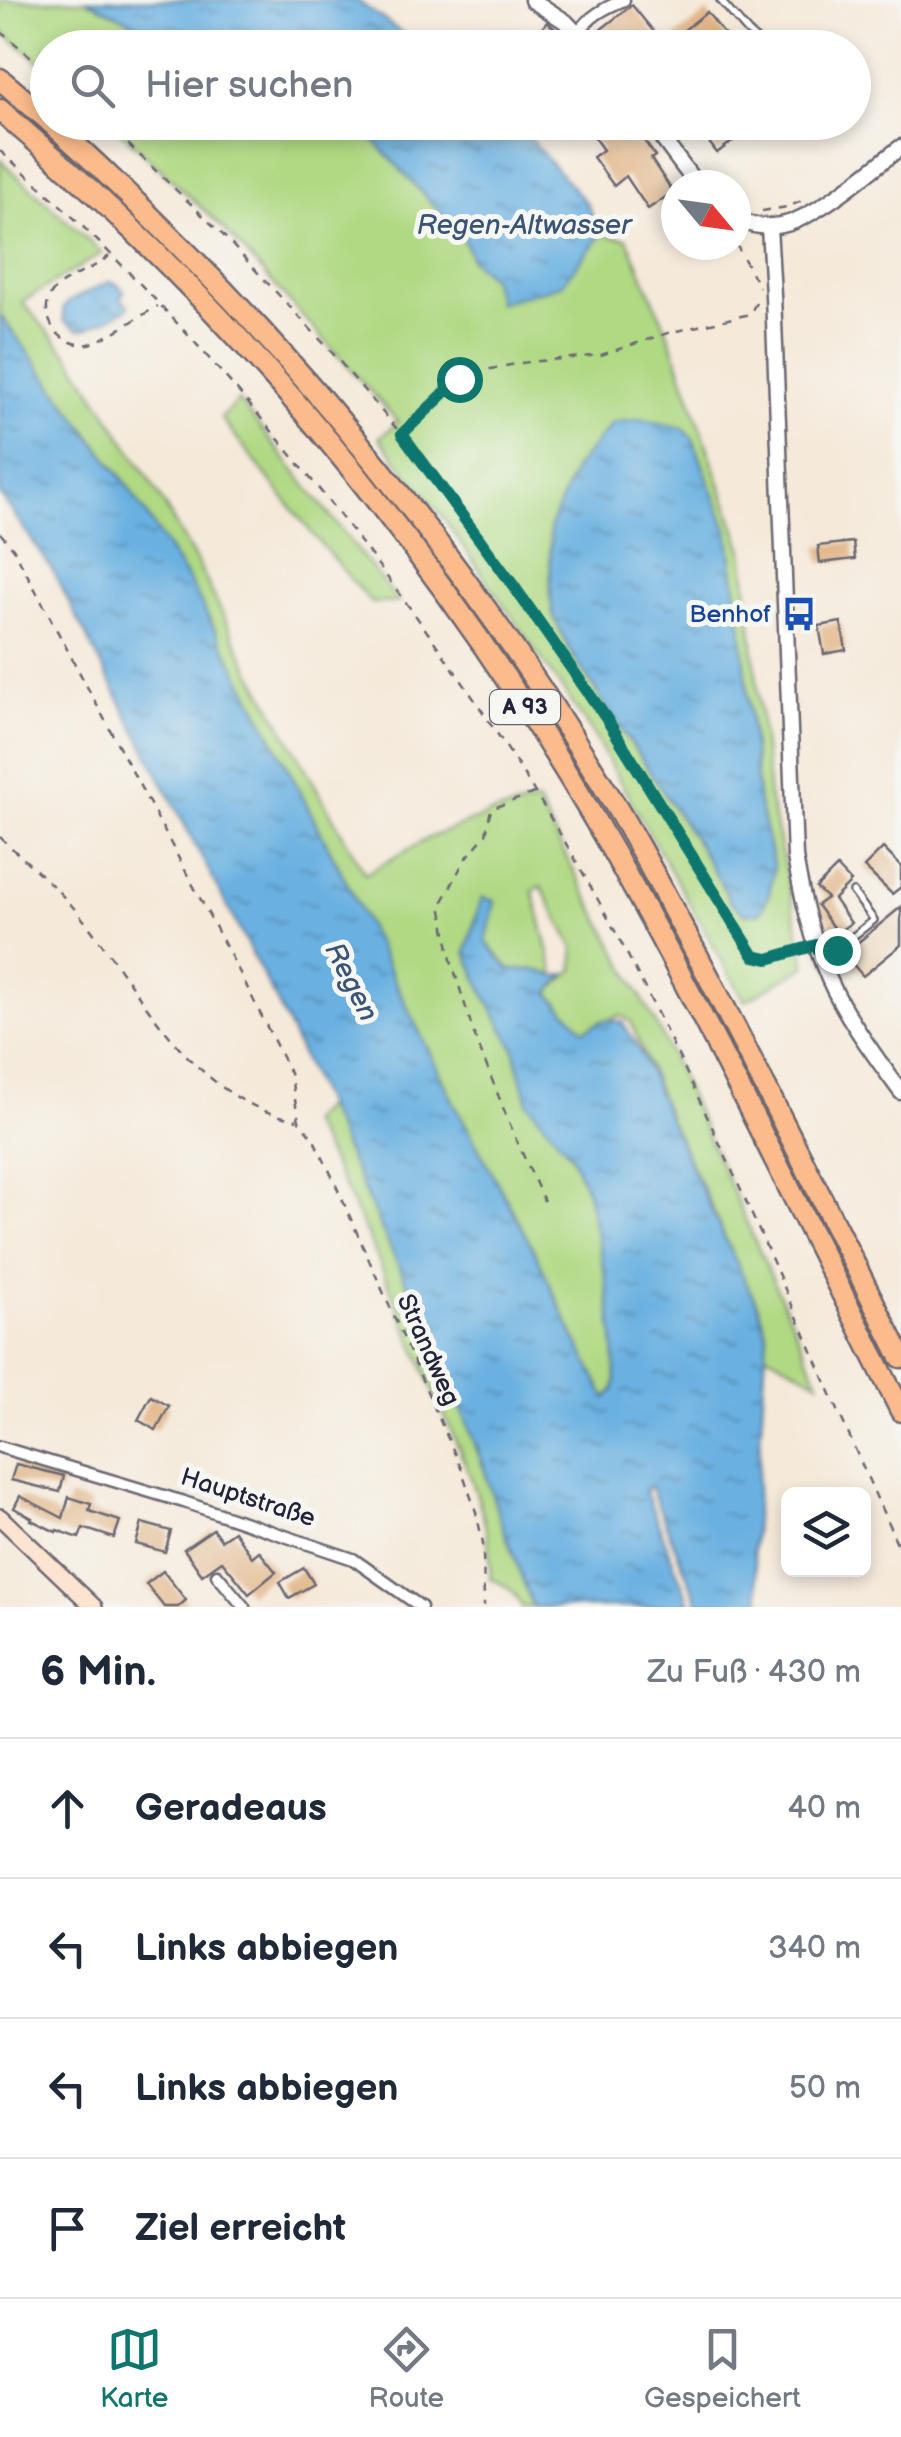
<!DOCTYPE html>
<html lang="de">
<meta charset="utf-8">
<style>
body{margin:0;font-family:"Balsamiq Sans",sans-serif;background:#f6f6f7;color:#1f2937}
.controls{position:absolute;right:30px;bottom:30px;display:grid;overflow:hidden;border-radius:15px;box-shadow:0 5px 15px #0003}
.controls button{width:90px;height:90px;display:grid;place-items:center;padding:0;border:0;border-bottom:2px solid #e0e1e3;background:#fff;color:#1f2937;font:50px sans-serif}
.compass{position:absolute;left:661px;top:170px;width:90px;height:90px;border-radius:50%;background:#fff;box-shadow:0 5px 15px #0003;rotate:119deg}
.stop{position:absolute;width:30px;height:30px;margin:-22px;border:8px solid #0f766e;border-radius:50%;background:#fff}
.stop.end{background:#0f766e;border-color:#fff;box-shadow:0 2px 10px #0008}
.list{margin:0;padding:0;list-style:none}
h2{display:flex;justify-content:space-between;align-items:center;height:130px;margin:0;padding:0 40px;font-size:42px}
h2 small{font-size:32px;font-weight:400;color:#747a83}
.list li{display:grid;grid-template-columns:65px 1fr auto;gap:30px;align-items:center;box-sizing:border-box;height:140px;padding:0 40px;border-top:2px solid #e0e1e3}
.list b{display:block;font-size:38px;white-space:nowrap}
.list em{font-size:32px;font-style:normal;color:#747a83}
.icon{flex:none;width:55px;height:55px;fill:none;stroke:currentColor;stroke-width:2;stroke-linecap:round;stroke-linejoin:round}
.map{position:relative;flex:none;width:901px;height:1607px;overflow:hidden}
.search{position:absolute;background:#fff;box-shadow:0 5px 15px #0003;left:30px;right:30px;top:30px;height:110px;display:flex;align-items:center;gap:25px;box-sizing:border-box;padding:0 35px;border-radius:55px;color:#747a83;font-size:38px}
.sheet{height:690px;background:#fff}
nav{display:flex;justify-content:space-around;align-items:center;box-sizing:border-box;height:140px;border-top:2px solid #e0e1e3;background:#fff;font-size:28px;color:#747a83}
nav a{display:grid;justify-items:center;gap:5px}
nav .on{color:#0f766e}
.map>svg:first-child{display:block}
</style>
<div class="map">
<svg width="901" height="1607" viewBox="0 0 901 1607">
<defs>
<pattern id="water-ripples" width="26" height="14" patternUnits="userSpaceOnUse" patternTransform="scale(2.5)"><rect width="26" height="14" fill="#6ab1e1"/><path d="M2 4q2-2 4 0t4 0M15 11q2-2 4 0t4 0" fill="none" stroke="#5790b8"/></pattern>
</defs>
<rect width="100%" height="100%" fill="#f6f6f2"/>
<filter id="ink" filterUnits="userSpaceOnUse"><feTurbulence type="fractalNoise" baseFrequency=".01" numOctaves="2"/><feDisplacementMap in="SourceGraphic" scale="20" xChannelSelector="R" yChannelSelector="G"/><feConvolveMatrix kernelMatrix="1 2 1 2 8 2 1 2 1" color-interpolation-filters="sRGB"/></filter>
<filter id="wash" filterUnits="userSpaceOnUse"><feTurbulence type="fractalNoise" baseFrequency=".0048" numOctaves="4" result="noise"/><feDisplacementMap in="SourceGraphic" scale="40" xChannelSelector="R" yChannelSelector="G"/><feGaussianBlur stdDeviation="2.25" result="paint"/><feColorMatrix in="noise" values="0 0 0 0 0 0 0 0 0 0 0 0 0 0 0 0 0 1.4 0 .05"/><feComposite in="paint" operator="in"/></filter>
<g filter="url(#wash)">
<rect width="100%" height="100%" fill="#f5e9d9"/>
<!-- green -->
<g fill="#b0d984" stroke="#697e60" stroke-width="2.5" fill-rule="evenodd">
<path d="M0,0H86L184,47L48,48L47,68L0,30Z"/>
<path d="M350,122L363,128L463,237L472,261L491,277L561,285L601,235L627,239L668,333L743,550L769,795L806,966L745,1001L590,729L442,516L379,438L398,422L223,228L111,123ZM550,527L728,532L741,624L758,799L774,868L745,914L730,901L726,892L699,846L573,656L551,601Z"/>
<path d="M0,160L102,253L22,302L70,357L150,480L199,566L247,664L365,874L429,838L490,814L537,802L661,1034L819,1382L765,1353L767,1335L710,1203L670,1121L631,1022L620,1015L584,1031L549,993L574,969V948L541,886L533,891L555,976L536,970L510,969L486,942L494,901L482,898L466,952L486,997L514,1048L528,1103L571,1155L587,1192L605,1274L613,1329L616,1381L614,1390L606,1398L570,1328L536,1254L454,1103L353,895L256,706L128,486L0,315Z"/>
<path d="M238,400L399,602L371,603L314,536L221,418Z"/>
<path d="M325,1106C365,1194 408,1281 446,1370C480,1448 502,1529 533,1607H522C514,1592 506,1583 490,1579C494,1510 455,1443 429,1381C393,1293 357,1204 309,1122Z"/>
</g>
<!-- water -->
<g fill="url(#water-ripples)" stroke="#466a8e" stroke-width="2.5">
<path d="M86,0H356L422,47H184Z"/>
<path d="M350,123H516L587,204L601,235L561,285L498,303L491,277L472,261L463,237L363,129Z"/>
<path d="M108,282L117,284L124,291L121,299L129,305L126,310L87,329L78,330L64,321L63,309L68,302Z"/>
<path d="M0,315L128,486L189,581L256,706L353,895L454,1103L536,1254L570,1328L606,1398L614,1390L616,1381L613,1329L605,1274L587,1192L571,1155L528,1103L514,1048L486,997L466,952L482,897L495,901L486,942L509,969L536,970L555,976L566,974L549,993L584,1030L604,1020L622,1022C646,1055 655,1090 672,1126C700,1186 728,1247 758,1306L767,1335L753,1552L761,1607H700L650,1486L645,1490L691,1607H533L499,1517L483,1464L447,1371L277,1002L50,566L0,494Z"/>
<path d="M640,419L683,428L693,439L728,532L741,624L758,799L774,868L769,894L760,913L745,914L729,901L726,892L699,846L573,656L553,616L551,601L550,527L575,468L612,423Z"/>
</g>
<g id="blocks">
<!-- building -->
<g fill="#e2b688">
<path d="M632,5L659,38L647,48H605L595,34Z"/>
<path d="M707,12L728,39L717,48H681L674,38Z"/>
<path d="M547,22L568,40L562,48H545L534,38Z"/>
<path d="M583,122H631L655,156L651,159L673,192L648,209L626,176L614,186L593,157L603,150Z"/>
<path d="M711,122H721L734,140L717,153L700,130Z"/>
<path d="M853,542L855,559L820,563L818,546Z"/>
<path d="M841,622L846,650L824,654L819,626Z"/>
<path d="M883,848L901,866V887L892,894L864,867Z"/>
<path d="M837,867L851,882L834,899L851,923L837,933L817,905L827,898L816,888Z"/>
<path d="M901,907V945L863,976L844,954Z"/>
<path d="M151,1396L169,1406L156,1430L138,1420Z"/>
<path d="M16,1464L64,1476L60,1492L11,1480Z"/>
<path d="M20,1496L63,1518L69,1497L91,1504L89,1511L120,1521L114,1538L83,1528L79,1538L57,1530L56,1532L31,1520L32,1518L14,1508Z"/>
<path d="M142,1523L171,1531L165,1552L136,1544Z"/>
<path d="M213,1529L221,1540L234,1531L252,1557L259,1551L276,1572L249,1594L222,1561L202,1575L184,1549Z"/>
<path d="M304,1568L314,1584L289,1598L280,1582Z"/>
<path d="M163,1571L186,1600L178,1607H164L146,1584Z"/>
</g>
</g>
</g>
<g filter="url(#ink)">
<use href="#blocks" fill-opacity="0" stroke="#6c6872" stroke-width="2.5"/>
<g fill="none" stroke-linecap="round" stroke-linejoin="round">
<!-- service casing -->
<g stroke="#6c6872" stroke-width="10">
<g id="service">
<path d="M720,0L748,32L766,48"/>
<path d="M822,952L837,949L874,920L853,892"/>
</g>
</g>
<!-- minor casing -->
<g stroke="#6c6872" stroke-width="15">
<g id="minor">
<path d="M578,33C590,16 604,8 624,0"/>
<path d="M0,1447L184,1502L353,1559L421,1607"/>
<path d="M217,1575L244,1607"/>
</g>
</g>
<!-- tertiary casing -->
<g stroke="#6c6872" stroke-width="19">
<g id="tertiary">
<path d="M532,0L566,22L591,48"/>
<path d="M650,122L697,185"/>
<path d="M736,219C756,228 777,229 797,220C829,206 872,169 901,147"/>
<path d="M769,227L773,295L795,857C802,898 812,940 829,979C847,1019 875,1056 901,1092"/>
</g>
</g>
<!-- secondary casing -->
<g stroke="#6c6872" stroke-width="20">
<path id="secondary" d="M0,1517L94,1607"/>
</g>
<!-- motorway casing -->
<g stroke="#6c6872" stroke-width="25">
<g id="motorway">
<path d="M0,79L48,120"/>
<path d="M0,110C40,145 81,180 119,217C272,362 407,528 523,704C604,827 672,957 739,1088C793,1196 847,1303 901,1411"/>
<path d="M50,122C98,164 143,209 188,254C345,412 481,589 599,779C634,834 664,893 695,951C766,1085 833,1222 901,1357"/>
</g>
</g>
<!-- path -->
<g stroke="#6c6872" stroke-width="2.5" stroke-dasharray="8 8" stroke-linecap="butt">
<path d="M0,31L48,71"/>
<path d="M105,122L221,233L329,349L402,435L513,585L606,718L754,956L768,959L805,948"/>
<path d="M0,151C137,269 256,406 366,549C458,670 543,796 615,931C722,1132 807,1345 901,1552"/>
<path d="M762,211L788,207L806,199"/>
<path d="M736,244L759,287"/>
<path d="M109,256C94,270 60,279 51,294C45,303 46,314 51,324C57,337 74,347 89,344C104,340 142,315 158,306"/>
<path d="M402,435L459,379L486,370L520,363L601,355L668,333L750,314L758,299"/>
<path d="M0,533L13,548L241,975L290,1073L299,1121L313,1138L331,1174L461,1468L476,1512L483,1543L484,1607"/>
<path d="M534,793L491,809L486,834L464,861L441,905L451,960L475,1037L514,1135L544,1201"/>
<path d="M0,837C24,860 51,882 73,907C139,984 187,1100 297,1120"/>
</g>
<!-- service -->
<use href="#service" stroke="#fff" stroke-width="5"/>
<!-- minor -->
<use href="#minor" stroke="#fff" stroke-width="10"/>
<!-- tertiary -->
<use href="#tertiary" stroke="#fff" stroke-width="14"/>
<!-- secondary -->
<use href="#secondary" stroke="#fde4d1" stroke-width="15"/>
<!-- motorway -->
<use href="#motorway" stroke="#fbbb8c" stroke-width="20"/>
</g>
</g>
<g fill="none" stroke-linecap="round" stroke-linejoin="round" filter="url(#ink)">
<!-- route -->
<path stroke="#0f766e" stroke-width="12" d="M459,379L402,434L513,585L606,718L754,956L768,959L816,945L819,952L837,950"/>
</g>
<!-- icons -->
<defs>
<g id="bus-bare" transform="scale(2.7)"><path d="M-5-6H5V4H4V6H2V4H-2V6H-4V4H-5ZM-3.5-4V0h7V-4ZM-3.5 1.2v1.5H-2V1.2ZM2 1.2v1.5H3.5V1.2Z" fill="#1a4fb4" stroke="#f6f6f2" stroke-width="2.5" paint-order="stroke"/></g>
</defs>
<g fill-rule="evenodd">
<use href="#bus-bare" x="799" y="614"/>
</g>
<g text-anchor="middle" dominant-baseline="central" stroke-width="10" stroke-linejoin="round" paint-order="stroke">
<!-- shield labels -->
<rect fill="#f6f6f2" stroke="#626272" stroke-width="2.5" x="490" y="690" width="70" height="34" rx="8"/>
<g font-size="22" font-weight="bold" fill="#22223b">
<text x="525" y="707">A 93</text>
</g>
<!-- transit labels -->
<g font-size="25" fill="#164399" stroke="#f6f6f2" text-anchor="end">
<text x="771" y="614">Benhof</text>
</g>
<!-- street labels -->
<g font-size="25" fill="#22223b" stroke="#f6f6f2">
<text transform="translate(428 1350) rotate(66)">Strandweg</text>
<text transform="translate(248 1498) rotate(18)">Hauptstraße</text>
</g>
<!-- water labels -->
<g font-size="28" font-style="italic" fill="#3b5475" stroke="#f6f6f2">
<text x="524" y="225">Regen-Altwasser</text>
<text transform="translate(351 982) rotate(63)">Regen</text>
</g>
</g>
</svg>
<div class="controls">
<button><svg class="icon" aria-label="layers" viewBox="0 0 24 24"><path d="M12 4l9 5-9 5-9-5zM3 14l9 5 9-5"/></svg></button>
</div>
<svg class="compass" viewBox="-18 -18 36 36"><path d="M0-13l5 13h-10z" fill="#e53935"/><path d="M0 13l5-13h-10z" fill="#747a83"/></svg>
<div class="stop" style="left:459px;top:379px"></div>
<div class="stop end" style="left:837px;top:950px"></div>
<div class="search"><svg class="icon" aria-label="search" viewBox="0 0 24 24"><circle cx="10" cy="10" r="6"/><path d="M15 15l6 6"/></svg>Hier suchen</div>
</div>
<section class="sheet">
<h2>6 Min.<small>Zu Fuß · 430 m</small></h2>
<ul class="list">
<li><svg class="icon" aria-label="ahead" viewBox="0 0 24 24"><path d="M12 20V5M6 11l6-6 6 6"/></svg><div><b>Geradeaus</b></div><em>40 m</em></li>
<li><svg class="icon" aria-label="left" viewBox="0 0 24 24"><path d="M17 20v-9H6M10 6l-5 5 5 5"/></svg><div><b>Links abbiegen</b></div><em>340 m</em></li>
<li><svg class="icon" aria-label="left" viewBox="0 0 24 24"><path d="M17 20v-9H6M10 6l-5 5 5 5"/></svg><div><b>Links abbiegen</b></div><em>50 m</em></li>
<li><svg class="icon" aria-label="arrive" viewBox="0 0 24 24"><path d="M6 21V4h12l-3 4 3 4H6"/></svg><div><b>Ziel erreicht</b></div></li>
</ul>
</section>
<nav>
<a class="on"><svg class="icon" aria-label="map" viewBox="0 0 24 24"><path d="M3 6l6-2 6 2 6-2v14l-6 2-6-2-6 2zM9 4v14M15 6v14"/></svg>Karte</a>
<a><svg class="icon" aria-label="directions" viewBox="0 0 24 24"><path d="M12 3l9 9-9 9-9-9zM9 14v-3h6M13 9l2 2-2 2"/></svg>Route</a>
<a><svg class="icon" aria-label="saved" viewBox="0 0 24 24"><path d="M7 4h10v16l-5-4-5 4z"/></svg>Gespeichert</a>
</nav>
